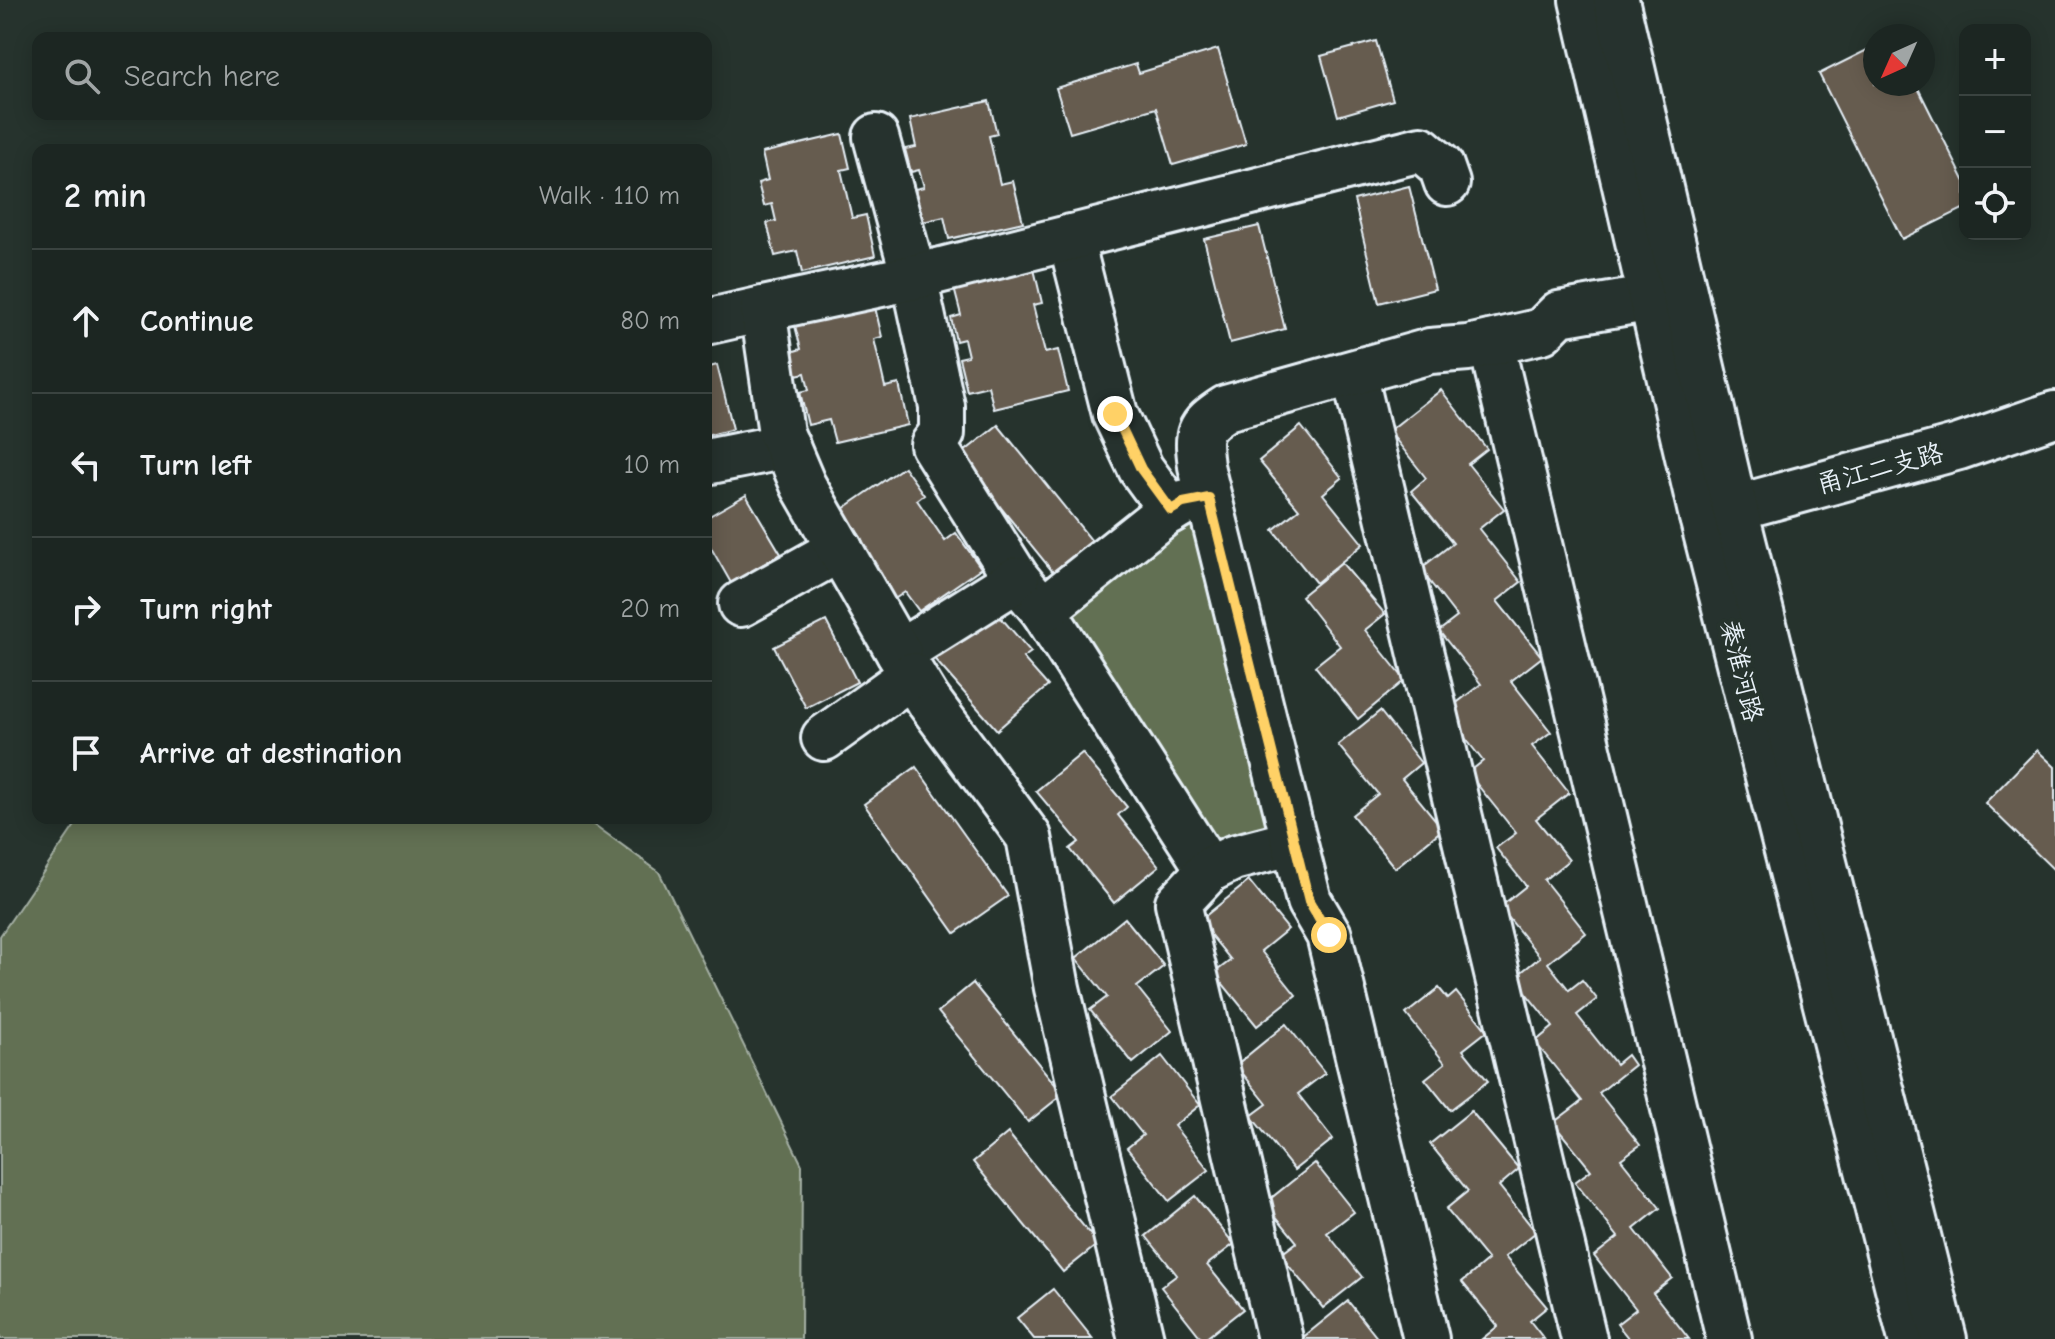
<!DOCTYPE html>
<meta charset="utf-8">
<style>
body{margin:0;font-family:"Comic Neue","LXGW WenKai TC",sans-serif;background:#252e2a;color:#f1f3f6}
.controls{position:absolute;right:24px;top:24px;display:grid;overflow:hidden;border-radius:16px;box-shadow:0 4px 20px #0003}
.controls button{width:72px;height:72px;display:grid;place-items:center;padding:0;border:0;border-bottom:2px solid #3a4340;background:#1c2622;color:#f1f3f6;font:40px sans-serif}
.compass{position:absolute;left:1863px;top:24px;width:72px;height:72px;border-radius:50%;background:#1c2622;box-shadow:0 4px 20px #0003;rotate:225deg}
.stop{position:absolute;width:24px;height:24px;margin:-18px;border:6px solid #ffd166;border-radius:50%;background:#fff}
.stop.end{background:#ffd166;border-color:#fff;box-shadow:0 2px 8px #0008}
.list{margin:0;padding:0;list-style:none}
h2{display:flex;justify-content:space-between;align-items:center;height:104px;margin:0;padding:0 32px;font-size:34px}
h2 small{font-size:26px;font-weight:400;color:#a0a5a5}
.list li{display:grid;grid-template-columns:52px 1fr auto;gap:24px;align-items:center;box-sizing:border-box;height:144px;padding:0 32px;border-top:2px solid #3a4340}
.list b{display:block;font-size:30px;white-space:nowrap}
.list em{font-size:26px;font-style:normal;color:#a0a5a5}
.icon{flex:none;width:44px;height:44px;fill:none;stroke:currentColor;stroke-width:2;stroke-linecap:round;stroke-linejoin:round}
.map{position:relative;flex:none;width:2055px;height:1339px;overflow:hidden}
.search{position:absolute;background:#1c2622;box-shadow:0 4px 20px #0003;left:32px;top:32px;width:680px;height:88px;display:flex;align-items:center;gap:20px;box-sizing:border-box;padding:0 28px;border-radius:16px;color:#a0a5a5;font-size:30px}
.panel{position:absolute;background:#1c2622;box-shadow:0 4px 20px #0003;left:32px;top:144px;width:680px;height:680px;border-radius:16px}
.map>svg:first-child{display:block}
</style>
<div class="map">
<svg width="2055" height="1339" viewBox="0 0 2055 1339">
<rect width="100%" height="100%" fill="#26332d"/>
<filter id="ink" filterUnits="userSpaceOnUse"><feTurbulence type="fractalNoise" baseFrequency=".0125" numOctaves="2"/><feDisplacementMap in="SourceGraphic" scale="16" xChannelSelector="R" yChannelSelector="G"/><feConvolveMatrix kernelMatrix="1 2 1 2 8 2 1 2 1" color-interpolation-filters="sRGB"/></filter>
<g filter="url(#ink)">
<!-- green -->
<g fill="#627052" stroke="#a5b0a5" stroke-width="2">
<path d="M1196,519L1271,825L1232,840L1209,837L1059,611Z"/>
<path d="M80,818H585L659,872L802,1165L801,1339H0V936Z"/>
</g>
<!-- building -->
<g fill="#665b50" stroke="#e8f1f8" stroke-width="2">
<path d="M1376,41L1393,100L1338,116L1321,56Z"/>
<path d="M1875,46V84H1916L1965,182V208L1902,239L1819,74Z"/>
<path d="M1218,49L1246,144L1173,165L1156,108L1070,133L1056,88L1136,64L1139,73Z"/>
<path d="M989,101L997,134L989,136L1000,184L1013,181L1023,222L949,239L944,217L923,222L915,189L924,187L919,170L911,172L905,149L916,147L910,119Z"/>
<path d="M842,134L850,168L841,170L852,218L866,215L875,256L802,273L797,251L775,256L767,223L776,221L772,204L764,206L758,183L768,180L762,153Z"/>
<path d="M1409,186L1435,289L1379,303L1354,200Z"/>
<path d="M1259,226L1285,329L1230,343L1204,239Z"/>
<path d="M1034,269L1042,303L1033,305L1045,353L1058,350L1068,391L994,409L988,386L967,391L959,358L968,356L964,339L956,341L951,318L961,315L954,288Z"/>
<path d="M874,303L882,337L874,339L885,387L899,384L908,425L835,442L829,420L808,425L800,392L809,390L805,373L796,375L791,352L801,349L794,322Z"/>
<path d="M717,365L733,429L706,436V368Z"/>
<path d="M1441,390L1487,449L1468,464L1504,509L1479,529L1521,582L1497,601L1542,657L1511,681L1551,732L1532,746L1569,793L1536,819L1569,860L1544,880L1586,933L1548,963L1569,990L1582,980L1597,999L1577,1015L1616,1064L1627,1055L1634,1065L1599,1093L1640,1145L1621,1159L1660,1208L1634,1229L1672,1278L1653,1293L1689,1339H1629L1617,1324L1636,1309L1594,1256L1618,1237L1575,1182L1591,1170L1553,1123L1582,1101L1535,1042L1553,1027L1514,978L1540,957L1500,907L1526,886L1496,848L1516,833L1468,773L1483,761L1445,712L1481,684L1439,631L1457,617L1420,569L1453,543L1411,491L1426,478L1389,431Z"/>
<path d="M998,425L1092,541L1053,572L959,456Z"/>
<path d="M1301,426L1342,478L1323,494L1363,544L1316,583L1273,530L1299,509L1259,461Z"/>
<path d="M904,467L924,495L917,500L945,541L956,533L981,568L919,611L905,592L887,604L837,513Z"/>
<path d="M746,495L781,554L731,583L706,539V518Z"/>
<path d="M1342,563L1385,614L1365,630L1405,680L1358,719L1315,666L1340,646L1301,596Z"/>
<path d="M990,605L1031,652L1023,658L1048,686L997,730L931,655Z"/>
<path d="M826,621L857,682L806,708L774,647Z"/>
<path d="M1380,711L1421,763L1402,779L1443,829L1395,868L1352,815L1378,794L1338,745Z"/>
<path d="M2037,750L2055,767V871L1985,803Z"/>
<path d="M1082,753L1127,807L1118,815L1159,866L1114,903L1070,849L1079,842L1036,791Z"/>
<path d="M916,767L1008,896L955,933L864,804Z"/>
<path d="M1249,881L1288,929L1261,951L1296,995L1257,1026L1214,973L1231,960L1199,921Z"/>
<path d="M1125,918L1164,966L1137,987L1172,1031L1133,1063L1090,1010L1107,997L1076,958Z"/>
<path d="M973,983L1063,1094L1028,1122L938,1012Z"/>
<path d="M1439,988L1448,999L1456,992L1487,1031L1463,1050L1488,1081L1450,1110L1425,1079L1445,1063L1406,1014Z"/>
<path d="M1286,1024L1325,1073L1298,1094L1333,1139L1294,1170L1251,1116L1267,1104L1236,1065Z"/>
<path d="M1162,1056L1200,1105L1174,1126L1209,1170L1169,1201L1127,1148L1143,1135L1112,1096Z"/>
<path d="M1471,1111L1519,1169L1499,1186L1536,1232L1505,1257L1547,1307L1530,1321L1544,1339H1482L1498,1326L1462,1282L1488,1260L1446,1209L1468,1191L1430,1144Z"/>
<path d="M1008,1133L1098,1244L1063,1272L973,1162Z"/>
<path d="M1315,1163L1354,1212L1327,1233L1362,1277L1323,1308L1280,1255L1297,1242L1265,1203Z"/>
<path d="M1195,1196L1234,1244L1207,1265L1243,1309L1205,1339H1202L1161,1287L1177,1275L1146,1236Z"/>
<path d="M1053,1289L1093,1339H1034L1017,1318Z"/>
<path d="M1348,1301L1378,1339H1301Z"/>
</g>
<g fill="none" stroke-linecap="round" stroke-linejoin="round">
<!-- minor casing -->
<g stroke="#e8f1f8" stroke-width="50">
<g id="minor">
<path d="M876,137L914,277L942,406V433L933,445L1017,579L1043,610L1209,870"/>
<path d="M1070,237L1115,414L1141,469L1171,510"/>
<path d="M706,322L763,309"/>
<path d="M1491,343L1729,1339"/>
<path d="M1354,373L1584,1339"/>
<path d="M706,462L787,446"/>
<path d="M1702,517L1959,447L2055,414"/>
<path d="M1017,579L899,653L927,699L1029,837L1057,988L1141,1339"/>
<path d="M741,604L840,549"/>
<path d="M1043,610L1164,514L1183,503L1196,500"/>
<path d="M899,653L803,485L781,433L763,309L914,277L1421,149L1441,166L1447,183"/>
<path d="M824,738L912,675"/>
<path d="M1280,1339L1178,903L1209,870L1233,858L1294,842"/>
<path d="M1426,1339L1329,935L1309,901L1201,466C1197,434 1196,427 1226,408L1430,351L1468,348L1542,331L1559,314L1652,298"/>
</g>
</g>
<!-- major casing -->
<g stroke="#e8f1f8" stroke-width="50">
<g id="major">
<path d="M1582,0L1702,517L1911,1339"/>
<path d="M1616,0L1735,509L1944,1339"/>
</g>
</g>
<!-- minor -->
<use href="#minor" stroke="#26332d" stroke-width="44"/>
<!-- major -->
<use href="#major" stroke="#26332d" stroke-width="44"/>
</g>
</g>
<g fill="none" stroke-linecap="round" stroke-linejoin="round" filter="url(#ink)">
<!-- route -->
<path stroke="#ffd166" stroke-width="10" d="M1115,414L1141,469L1171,510L1183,503L1209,498L1309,901L1329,935"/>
</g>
<g text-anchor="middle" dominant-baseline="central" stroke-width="8" stroke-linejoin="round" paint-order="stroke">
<!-- street labels -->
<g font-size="26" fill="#e8f1f8" stroke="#26332d">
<text transform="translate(1880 469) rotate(-15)">甬江二支路</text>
<text transform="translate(1741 671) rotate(76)">秦淮河路</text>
</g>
</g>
</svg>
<div class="controls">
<button>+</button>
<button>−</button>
<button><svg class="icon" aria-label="locate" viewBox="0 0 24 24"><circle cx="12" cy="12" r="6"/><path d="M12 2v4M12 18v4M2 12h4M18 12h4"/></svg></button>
</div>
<svg class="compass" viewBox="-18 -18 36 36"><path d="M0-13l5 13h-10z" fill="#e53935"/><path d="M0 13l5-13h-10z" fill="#a0a5a5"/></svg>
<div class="stop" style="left:1329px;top:935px"></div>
<div class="stop end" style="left:1115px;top:414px"></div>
<div class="search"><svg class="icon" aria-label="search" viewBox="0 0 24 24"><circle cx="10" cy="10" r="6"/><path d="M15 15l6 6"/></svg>Search here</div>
<section class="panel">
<h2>2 min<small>Walk · 110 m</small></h2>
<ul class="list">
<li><svg class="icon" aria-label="ahead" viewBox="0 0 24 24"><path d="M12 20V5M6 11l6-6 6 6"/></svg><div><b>Continue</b></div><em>80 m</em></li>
<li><svg class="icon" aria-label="left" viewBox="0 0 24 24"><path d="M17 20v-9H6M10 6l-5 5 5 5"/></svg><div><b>Turn left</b></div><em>10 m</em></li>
<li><svg class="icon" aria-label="right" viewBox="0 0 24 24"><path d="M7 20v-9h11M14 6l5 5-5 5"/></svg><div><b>Turn right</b></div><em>20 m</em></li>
<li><svg class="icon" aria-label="arrive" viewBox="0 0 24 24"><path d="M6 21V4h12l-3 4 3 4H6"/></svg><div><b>Arrive at destination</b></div></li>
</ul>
</section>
</div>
